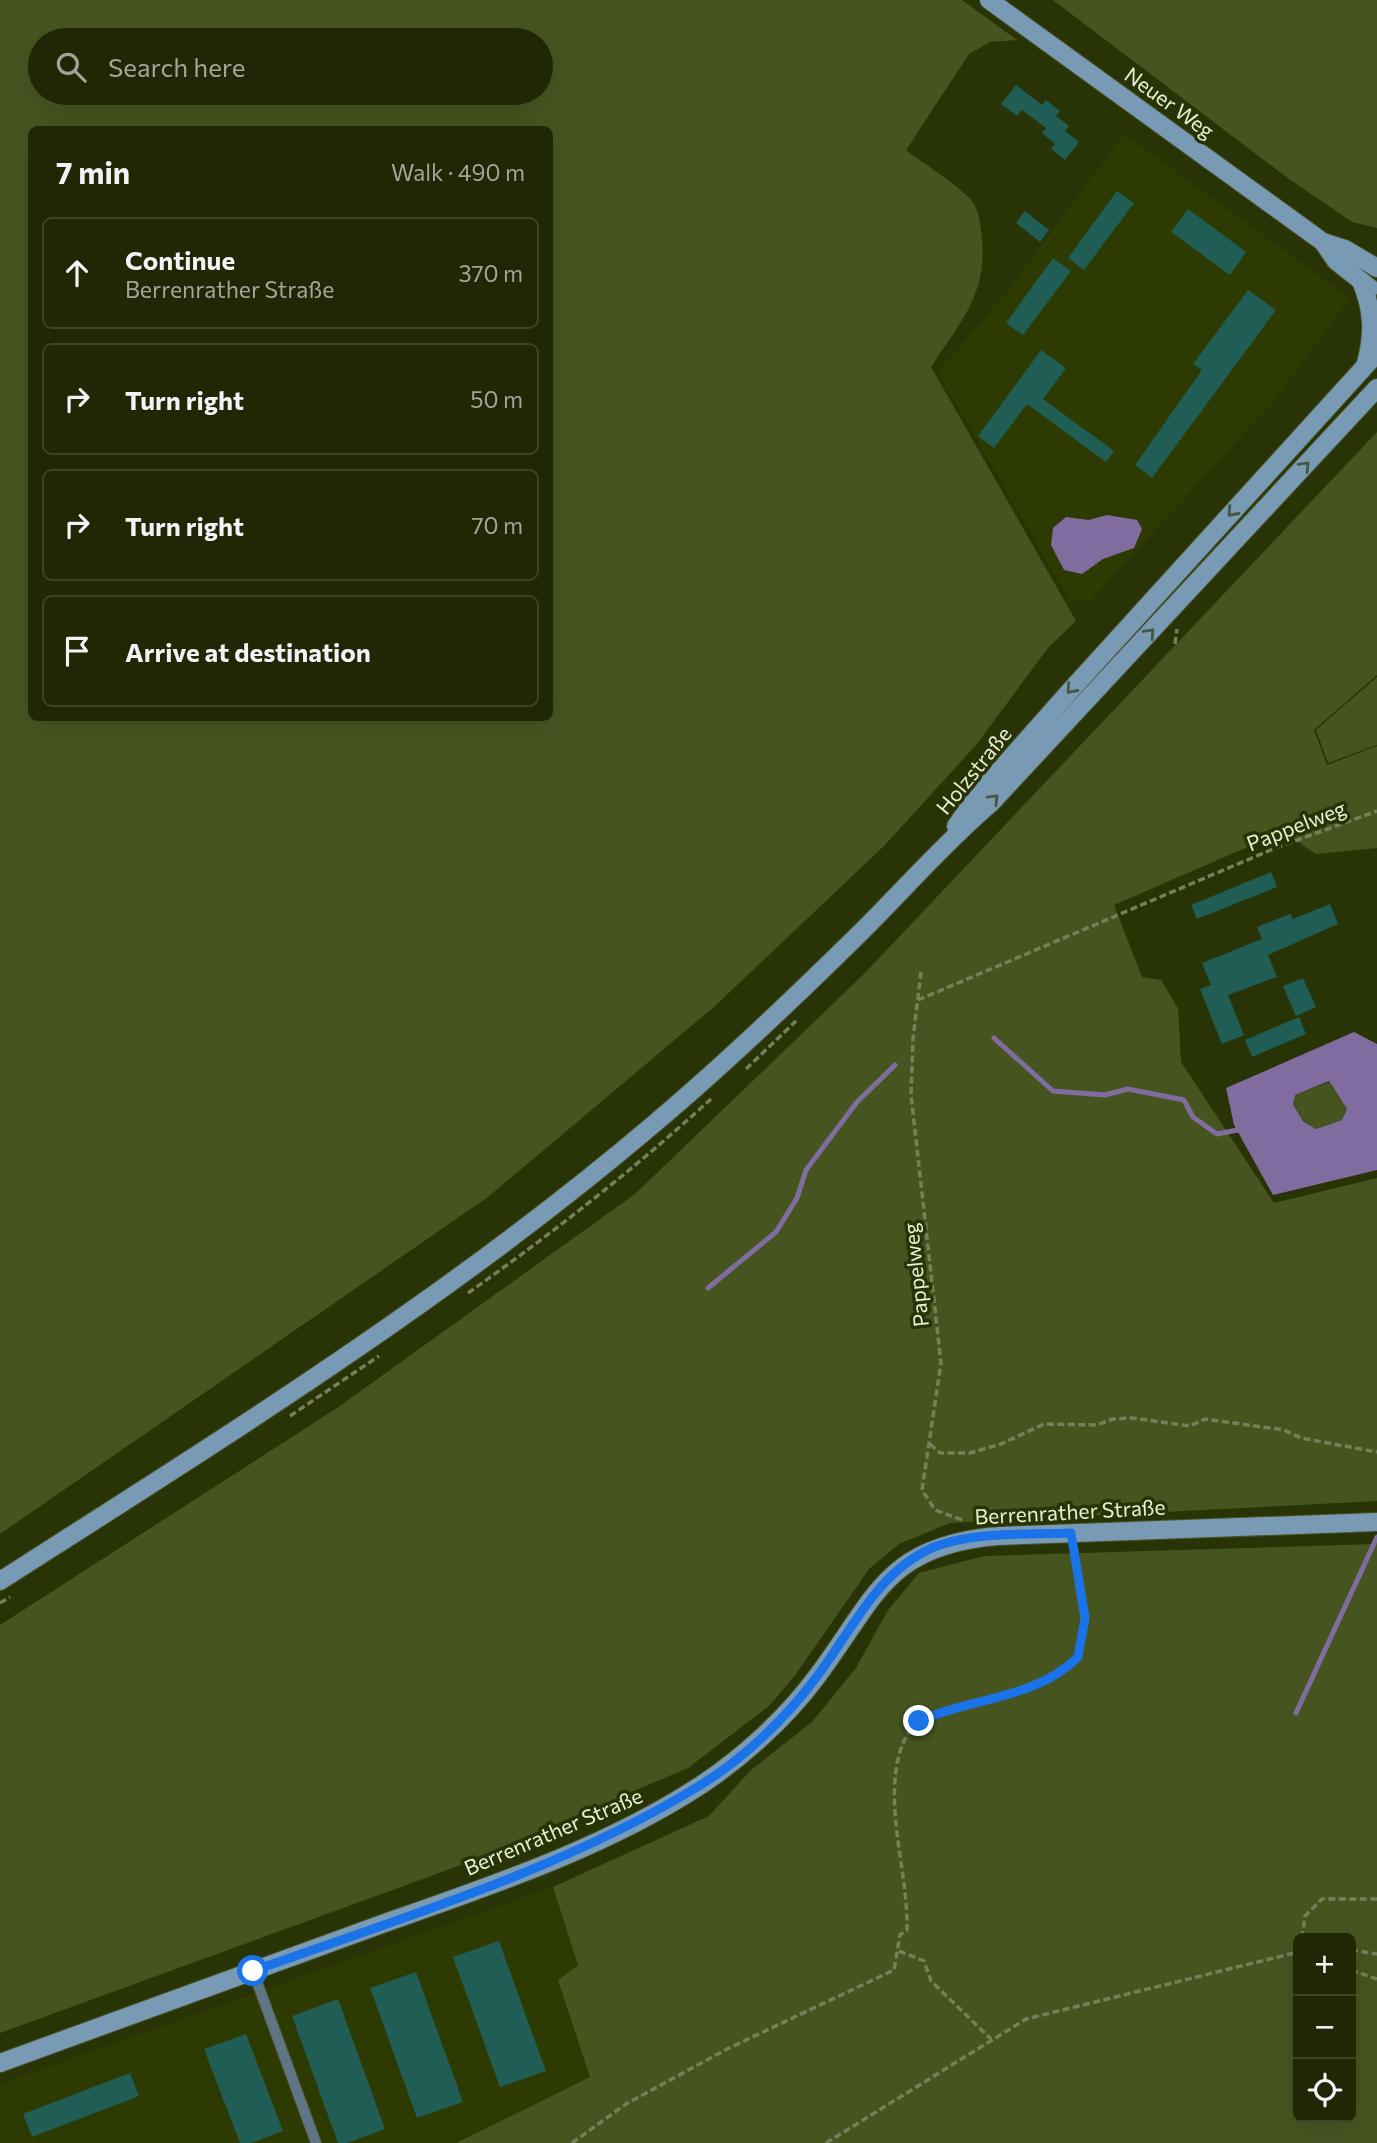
<!DOCTYPE html>
<meta charset="utf-8">
<style>
body{margin:0;font-family:Commissioner,sans-serif;background:#272f0e;color:#f1f3f6}
.controls{position:absolute;right:21px;bottom:21px;display:grid;overflow:hidden;border-radius:10px;box-shadow:0 7px 28px #0002}
.controls button{width:63px;height:63px;display:grid;place-items:center;padding:0;border:0;border-bottom:2px solid #3c4426;background:#1f2704;color:#f1f3f6;font:35px sans-serif}
.stop{position:absolute;width:21px;height:21px;margin:-16px;border:5px solid #1a73e8;border-radius:50%;background:#fff}
.stop.end{background:#1a73e8;border-color:#fff;box-shadow:0 2px 7px #0008}
.list{margin:0;padding:0;list-style:none}
h2{display:flex;justify-content:space-between;align-items:center;height:91px;margin:0;padding:0 28px;font-size:30px}
h2 small{font-size:23px;font-weight:400;color:#a1a59a}
.list li{display:grid;grid-template-columns:46px 1fr auto;gap:21px;align-items:center;box-sizing:border-box;height:112px;margin:0 14px 14px;padding:0 14px;border:2px solid #3c4426;border-radius:10px}
.list b{display:block;font-size:26px;white-space:nowrap}
.list p{margin:0;font-size:23px;white-space:nowrap;color:#a1a59a}
.list em{font-size:23px;font-style:normal;color:#a1a59a}
.icon{flex:none;width:38px;height:38px;fill:none;stroke:currentColor;stroke-width:2;stroke-linecap:round;stroke-linejoin:round}
.map{position:relative;flex:none;width:1377px;height:2143px;overflow:hidden}
.search{position:absolute;background:#1f2704;box-shadow:0 7px 28px #0002;left:28px;top:28px;width:525px;height:77px;display:flex;align-items:center;gap:18px;box-sizing:border-box;padding:0 24px;border-radius:38px;color:#a1a59a;font-size:26px}
.panel{position:absolute;background:#1f2704;box-shadow:0 7px 28px #0002;left:28px;top:126px;width:525px;height:595px;border-radius:10px}
.map>svg:first-child{display:block}
</style>
<div class="map">
<svg width="1377" height="2143" viewBox="0 0 1377 2143">
<rect width="100%" height="100%" fill="#293406"/>
<!-- built -->
<g fill="#2d3b02">
<path d="M1124,134L1350,298L1273,402L1091,600L1070,601L938,372L1007,292Z"/>
<path d="M553,1887L579,1965L558,1980L590,2077L456,2143H0V2084Z"/>
</g>
<!-- green -->
<g fill="#465520" fill-rule="evenodd">
<path d="M0,0H962L1017,40L990,42L969,54L906,150C922,163 964,188 974,204C980,214 981,229 982,240C987,296 959,323 931,367L1076,621L1048,648L976,745L884,846L715,1006L488,1197L0,1534ZM40,40H541V93H40ZM32,130H550V718H32Z"/>
<path d="M1053,0H1377V228L1352,222L1285,176Z"/>
<path d="M1377,432V675L1314,730L1327,765L1377,746V848L1316,854L1286,834L1243,849L1114,905L1142,977L1161,980L1178,1008L1181,1062L1274,1203L1377,1178V1501L950,1523L899,1544L869,1569L796,1674L769,1706L688,1768L453,1868L0,2033V1625L337,1408L635,1194L863,975Z"/>
<path d="M1377,677V745L1328,763L1316,730Z"/>
<path d="M1329,1082L1347,1109L1342,1120L1316,1129L1303,1120L1293,1103L1295,1095Z"/>
<path d="M1377,1544V2143H456L590,2077L558,1980L578,1965L553,1887L709,1816L751,1770L812,1722L856,1668L888,1610L919,1573L984,1556ZM1298,1938H1351V2117H1298Z"/>
</g>
<!-- water -->
<g fill="#816c9f" fill-rule="evenodd">
<path d="M1107,515L1137,520L1142,529L1134,548L1103,559L1082,574L1064,570L1051,545L1053,528L1066,517L1089,520Z"/>
<path d="M1354,1032L1377,1044V1170L1273,1195L1234,1125L1226,1088ZM1329,1081L1347,1109L1342,1120L1316,1129L1303,1121L1293,1104L1295,1095Z"/>
</g>
<g fill="none" stroke-linecap="round" stroke-linejoin="round">
<!-- stream -->
<g stroke="#816c9f" stroke-width="5">
<path d="M994,1038L1053,1091L1105,1095L1128,1089L1184,1100L1193,1117L1217,1134L1243,1129"/>
<path d="M708,1288L776,1232L797,1198L806,1170L857,1102L895,1065"/>
<path d="M1296,1713L1377,1537"/>
</g>
</g>
<!-- building -->
<g fill="#1f5d55">
<path d="M1016,85L1042,105L1046,100L1060,111L1056,116L1069,126L1065,131L1079,142L1065,160L1051,149L1055,144L1042,133L1046,128L1022,110L1017,116L1001,104Z"/>
<path d="M1117,191L1134,203L1084,270L1068,258Z"/>
<path d="M1188,209L1246,252L1230,275L1171,232Z"/>
<path d="M1025,211L1049,230L1040,242L1016,223Z"/>
<path d="M1053,258L1071,271L1023,335L1006,323Z"/>
<path d="M1248,290L1276,310L1152,478L1135,465L1202,370L1193,364Z"/>
<path d="M1041,350L1066,368L1043,399L1114,451L1106,462L1027,404L994,448L978,436Z"/>
<path d="M1271,872L1277,887L1197,919L1191,905Z"/>
<path d="M1330,904L1338,924L1268,955L1277,977L1228,995L1244,1035L1222,1044L1200,989L1211,985L1202,963L1262,939L1257,927L1290,914L1293,919Z"/>
<path d="M1303,978L1316,1007L1296,1016L1283,986Z"/>
<path d="M1299,1017L1306,1034L1252,1057L1245,1040Z"/>
<path d="M499,1941L546,2071L500,2087L453,1957Z"/>
<path d="M416,1972L463,2102L417,2118L370,1988Z"/>
<path d="M338,1999L385,2129L347,2143H338L292,2016Z"/>
<path d="M246,2034L283,2131L251,2143H240L204,2049Z"/>
<path d="M130,2073L139,2096L32,2137L23,2114Z"/>
</g>
<g fill="none" stroke-linecap="round" stroke-linejoin="round">
<!-- lane casing -->
<g stroke="#475227" stroke-width="12">
<path id="lane" d="M253,1971L316,2143"/>
</g>
<!-- secondary casing -->
<g stroke="#475227" stroke-width="20">
<g id="secondary">
<path d="M989,0L1323,242L1345,249L1377,268"/>
<path d="M1323,242L1336,261L1370,288"/>
<path d="M1361,281C1373,310 1374,333 1366,363"/>
<path d="M956,826L976,797L1070,691L1377,353"/>
<path d="M0,1581C225,1437 452,1296 655,1123C725,1064 791,1001 856,937C901,893 942,845 991,803L1377,388"/>
<path d="M0,2063C127,2017 255,1970 382,1924C490,1886 605,1848 701,1785C743,1757 785,1719 815,1679C876,1599 884,1546 997,1536L1377,1522"/>
</g>
</g>
<!-- path -->
<g stroke="#75805a" stroke-width="3.5" stroke-dasharray="7 3.5" stroke-linecap="butt">
<path d="M1175,644L1177,629"/>
<path d="M921,972L913,1039L911,1095L941,1363L922,1490L935,1510L965,1521"/>
<path d="M918,1000L1273,849L1377,811"/>
<path d="M746,1069L796,1021"/>
<path d="M468,1293C553,1233 634,1169 711,1099"/>
<path d="M290,1416L379,1356"/>
<path d="M930,1444L940,1453H970L1001,1444L1044,1424L1097,1425L1113,1419L1132,1418L1190,1426L1205,1419L1284,1430L1301,1438L1377,1452"/>
<path d="M0,1603L10,1597"/>
<path d="M1302,1938L1305,1916L1322,1899H1377"/>
<path d="M1351,1950L1377,1954"/>
<path d="M899,1951L924,1961L931,1981L991,2039"/>
<path d="M1351,1970L1377,1979"/>
<path d="M572,2143L626,2104L727,2049L894,1970L900,1935L907,1930C908,1877 889,1823 896,1770C906,1700 953,1712 1004,1698C1031,1690 1059,1676 1078,1657L1085,1618L1072,1549"/>
<path d="M826,2143L1026,2019L1298,1952"/>
</g>
<!-- lane -->
<use href="#lane" stroke="#5f7485" stroke-width="10"/>
<!-- secondary -->
<use href="#secondary" stroke="#799ab5" stroke-width="18"/>
</g>
<!-- one-way arrows -->
<defs><path id="oneway-chevron" d="M-2-3.5L2.5 0L-2 3.5" fill="none" stroke-width="1.6" stroke-linecap="round" stroke-linejoin="round" transform="scale(1.75)"/></defs>
<g stroke="#455843">
<use href="#oneway-chevron" transform="translate(1305 466) rotate(-47)"/>
<use href="#oneway-chevron" transform="translate(1232 512) rotate(132)"/>
<use href="#oneway-chevron" transform="translate(1150 633) rotate(-47)"/>
<use href="#oneway-chevron" transform="translate(1071 689) rotate(132)"/>
<use href="#oneway-chevron" transform="translate(994 799) rotate(-45)"/>
</g>
<g fill="none" stroke-linecap="round" stroke-linejoin="round">
<!-- route -->
<path stroke="#1a73e8" stroke-width="9" d="M253,1971C403,1917 562,1870 699,1786C742,1760 785,1719 815,1679C852,1631 876,1572 934,1547C976,1531 1027,1535 1071,1533L1085,1618L1078,1657C1035,1700 971,1697 919,1721"/>
</g>
<g text-anchor="middle" dominant-baseline="central" stroke-width="7" stroke-linejoin="round" paint-order="stroke">
<!-- street labels -->
<g font-size="21" fill="#e7f0d7" stroke="#293406">
<text transform="translate(1170 102) rotate(36)">Neuer Weg</text>
<text transform="translate(973 770) rotate(-51)">Holzstraße</text>
<text transform="translate(1296 825) rotate(-21)">Pappelweg</text>
<text transform="translate(915 1275) rotate(-96)">Pappelweg</text>
<text transform="translate(1070 1511) rotate(-3)">Berrenrather Straße</text>
<text transform="translate(553 1831) rotate(-23)">Berrenrather Straße</text>
</g>
</g>
</svg>
<div class="controls">
<button>+</button>
<button>−</button>
<button><svg class="icon" aria-label="locate" viewBox="0 0 24 24"><circle cx="12" cy="12" r="6"/><path d="M12 2v4M12 18v4M2 12h4M18 12h4"/></svg></button>
</div>
<div class="stop" style="left:253px;top:1971px"></div>
<div class="stop end" style="left:919px;top:1721px"></div>
<div class="search"><svg class="icon" aria-label="search" viewBox="0 0 24 24"><circle cx="10" cy="10" r="6"/><path d="M15 15l6 6"/></svg>Search here</div>
<section class="panel">
<h2>7 min<small>Walk · 490 m</small></h2>
<ul class="list">
<li><svg class="icon" aria-label="ahead" viewBox="0 0 24 24"><path d="M12 20V5M6 11l6-6 6 6"/></svg><div><b>Continue</b><p>Berrenrather Straße</p></div><em>370 m</em></li>
<li><svg class="icon" aria-label="right" viewBox="0 0 24 24"><path d="M7 20v-9h11M14 6l5 5-5 5"/></svg><div><b>Turn right</b></div><em>50 m</em></li>
<li><svg class="icon" aria-label="right" viewBox="0 0 24 24"><path d="M7 20v-9h11M14 6l5 5-5 5"/></svg><div><b>Turn right</b></div><em>70 m</em></li>
<li><svg class="icon" aria-label="arrive" viewBox="0 0 24 24"><path d="M6 21V4h12l-3 4 3 4H6"/></svg><div><b>Arrive at destination</b></div></li>
</ul>
</section>
</div>
